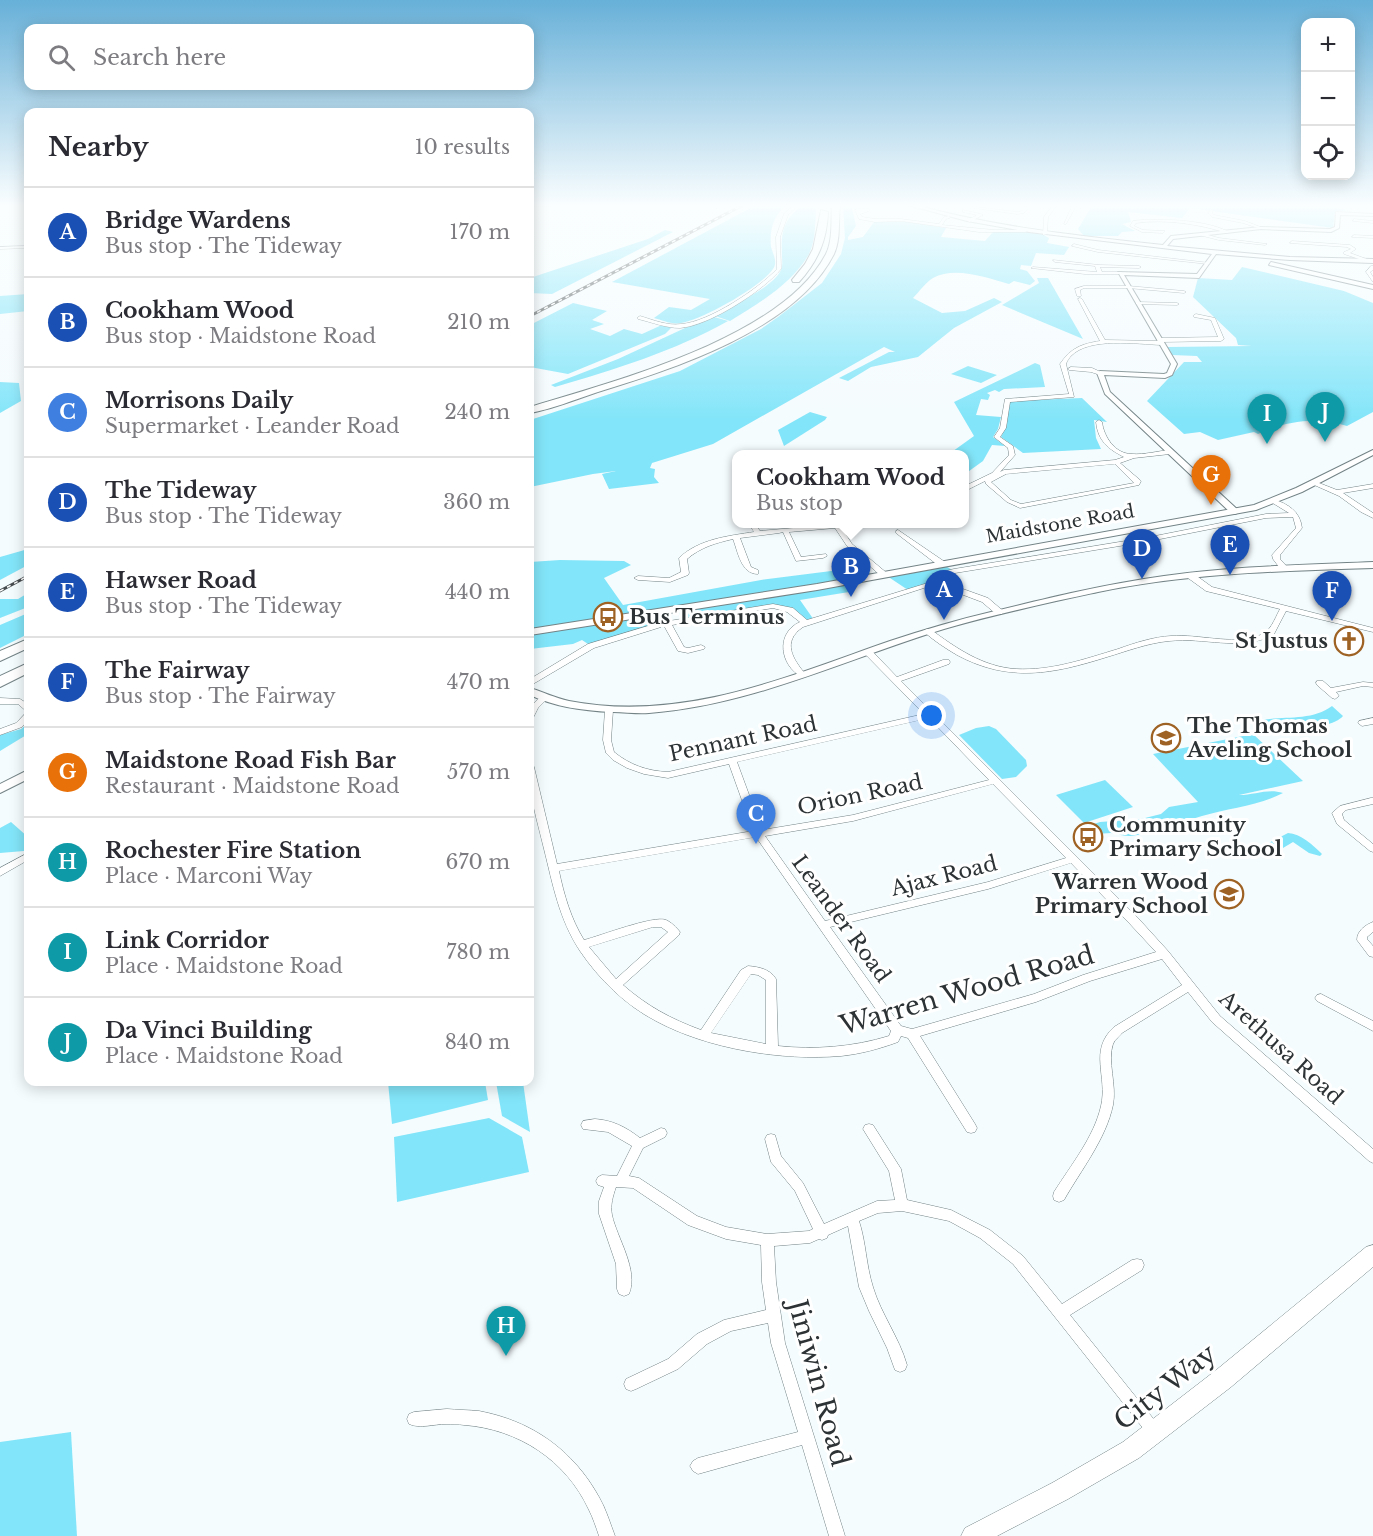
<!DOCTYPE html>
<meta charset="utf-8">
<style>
body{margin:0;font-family:"Libre Baskerville",serif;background:#f2f2f3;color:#2b2b33}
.controls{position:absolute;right:18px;top:18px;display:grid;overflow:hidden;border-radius:12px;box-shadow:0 3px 15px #0003}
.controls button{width:54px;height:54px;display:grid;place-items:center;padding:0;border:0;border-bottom:2px solid #e1e1e2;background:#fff;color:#2b2b33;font:30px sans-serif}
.you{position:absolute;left:932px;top:716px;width:21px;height:21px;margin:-15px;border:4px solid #fff;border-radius:50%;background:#1a73e8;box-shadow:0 0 0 9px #1a73e833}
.badge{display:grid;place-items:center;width:39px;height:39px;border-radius:50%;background:#0f766e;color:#fff;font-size:20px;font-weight:700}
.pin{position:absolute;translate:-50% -50px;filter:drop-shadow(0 2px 3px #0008)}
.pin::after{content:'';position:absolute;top:32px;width:21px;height:18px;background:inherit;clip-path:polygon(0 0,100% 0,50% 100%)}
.popup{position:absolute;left:732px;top:450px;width:237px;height:78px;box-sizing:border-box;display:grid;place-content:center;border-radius:12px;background:#fff;filter:drop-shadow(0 2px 4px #0005);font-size:20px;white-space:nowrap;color:#7c7c81}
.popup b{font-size:22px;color:#2b2b33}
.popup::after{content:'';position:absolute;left:50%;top:100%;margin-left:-12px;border:12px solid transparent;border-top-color:#fff}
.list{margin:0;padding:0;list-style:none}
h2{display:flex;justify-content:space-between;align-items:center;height:78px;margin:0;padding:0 24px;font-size:26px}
h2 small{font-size:20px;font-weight:400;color:#7c7c81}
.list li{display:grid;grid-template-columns:39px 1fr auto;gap:18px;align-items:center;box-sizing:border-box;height:90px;padding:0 24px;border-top:2px solid #e1e1e2}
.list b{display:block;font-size:22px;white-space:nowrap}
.list p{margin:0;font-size:20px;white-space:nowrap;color:#7c7c81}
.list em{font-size:20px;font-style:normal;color:#7c7c81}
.icon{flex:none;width:33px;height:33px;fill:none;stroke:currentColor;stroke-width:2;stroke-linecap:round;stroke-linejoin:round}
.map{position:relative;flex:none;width:1373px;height:1536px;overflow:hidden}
.search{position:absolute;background:#fff;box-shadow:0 3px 15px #0003;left:24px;top:24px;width:510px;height:66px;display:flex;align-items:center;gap:15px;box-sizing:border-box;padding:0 21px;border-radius:12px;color:#7c7c81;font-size:22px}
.panel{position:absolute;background:#fff;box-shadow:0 3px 15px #0003;left:24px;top:108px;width:510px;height:978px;border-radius:12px}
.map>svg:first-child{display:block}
</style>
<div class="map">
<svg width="1373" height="1536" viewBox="0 0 1373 1536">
<rect width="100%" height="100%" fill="#f5fcfe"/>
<!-- green -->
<g fill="#83e5f9">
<path d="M758,204H790C774,212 769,229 771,247C773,254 778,262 773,269C761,287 702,320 681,323C672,325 662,320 654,318L669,307L691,310L710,299L612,282Z"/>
<path d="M804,204H812L816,207C815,223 816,240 809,254C792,284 759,303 730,321L712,315C730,306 772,289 781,270C783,266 782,260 782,256C781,230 783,220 804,204Z"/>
<path d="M843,204H851L856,226L848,237V240L863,237L874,222H908L946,228L941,237L985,241L993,232C1009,233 1035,227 1049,238L1047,243L1069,247L1064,255L1036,253L1031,266L1021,265L1020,269L1027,271L1035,281L1030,285L1014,281L1009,284C987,278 955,266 933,278C926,282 919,292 913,298L942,313L965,311L994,298L1002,302L954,328L918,357L871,367L848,381L839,378L889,352H895L884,347L713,444L652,463L650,468L655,469L654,477L659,483L609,489L602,474L616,471L593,474L530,487V420L680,371L761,329L778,317L822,283L841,254L845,238Z"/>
<path d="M1093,204H1320L1347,210L1335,212L1333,228L1190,208L1182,218L1128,212L1131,222L1122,224L1135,231L1122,232L1118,236H1084L1078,229Z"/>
<path d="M665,230L673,232L552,294L530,293V278L648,239Z"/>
<path d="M1242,267L1344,291L1373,303V412L1347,426C1317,416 1286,421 1258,434L1254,432L1218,440L1200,432L1184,434L1147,401L1184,362H1202L1197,356L1172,355L1167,347L1252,346L1238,345L1236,338L1193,297L1198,278L1232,280Z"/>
<path d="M1037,278H1048L1083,339L1002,305L1039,283Z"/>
<path d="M28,294V311L0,314V296Z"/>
<path d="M573,303L607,311L592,320L604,324L590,329L610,336L624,329L642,334L664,324L671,328L665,334L568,374L530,367V325Z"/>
<path d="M711,316L728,321C675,351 613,370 555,387L551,385L618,359Z"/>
<path d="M1035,363L1040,365L1045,387L1004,389L999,392L995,390L987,393L990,395L988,400L981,399L976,415L1001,417L998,429L993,437L1005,446L992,445L983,461L965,474V454H949L974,436L954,402Z"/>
<path d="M968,366L997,375L981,383L951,374Z"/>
<path d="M0,382L19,383L21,401L0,413Z"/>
<path d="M1082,398L1107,422L1094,420L1096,438L1101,449L1023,453L1001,437L1007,424L1009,401Z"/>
<path d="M810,412L827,417L825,420L784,446L778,430Z"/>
<path d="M28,549V565L0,580V557Z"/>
<path d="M560,560L624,561L631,565L604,578L623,605L761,580L839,570L843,569L847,561L854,563L871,574L850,580L848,582L854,587L849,592L800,600L814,620L806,623L796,613L773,606L683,621L678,611L661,613L665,623L591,646L582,640L573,644L530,649V562Z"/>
<path d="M942,564L954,571L939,574L934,584L908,590L884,574Z"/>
<path d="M28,593V607L0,618V599H18Z"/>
<path d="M28,613V634L0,648V625Z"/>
<path d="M1332,706L1343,716C1333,729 1271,737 1258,721C1282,715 1311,722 1332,706Z"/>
<path d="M28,723V734L0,751V735L21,729Z"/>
<path d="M989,726L996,729L1026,760L1027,766L1016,777L1002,779L959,735L976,728Z"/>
<path d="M1253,734L1303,781L1239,795C1255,795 1268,788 1283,793C1258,806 1229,808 1202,816C1178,823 1156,834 1130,836C1124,836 1117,834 1111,833C1101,833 1088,837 1081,828L1100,822L1141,819L1161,814L1169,807L1198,802L1153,754Z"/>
<path d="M1105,780L1133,807L1084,823L1056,795Z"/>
<path d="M11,822L28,837V848L24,851L0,853V828Z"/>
<path d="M1288,833C1301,834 1312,844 1322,854L1320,856L1309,853L1293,842L1273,854L1261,855L1258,851L1261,847Z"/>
<path d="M388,1082H485L488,1100L392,1124Z"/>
<path d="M496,1082H523L530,1132L502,1116Z"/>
<path d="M489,1118L522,1137L529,1172L397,1202L394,1137Z"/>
<path d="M71,1432L77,1536H0V1442Z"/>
</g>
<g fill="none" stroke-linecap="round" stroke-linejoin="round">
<!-- minor casing -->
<g stroke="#738386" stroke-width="1">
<g id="minor">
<path d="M567,204L565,205L530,207V205Z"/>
<path d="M795,204H800L788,215L780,237L781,269C763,291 709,326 680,328C666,328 651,322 638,319L637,318L640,316C653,320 668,326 681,324C709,322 758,289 777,269L776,237L784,214Z"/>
<path d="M922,204H928L918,209L915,208Z"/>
<path d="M1027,204H1031L1024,213L1017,214L974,208L976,207L1017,212L1022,211Z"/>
<path d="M1054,204H1058L1048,217L1047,234L1043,235L1044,217Z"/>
<path d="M1069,204H1074L1076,206L1066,224H1064L1072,206Z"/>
<path d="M857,209H869V211L860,214L862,217L875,219H901L939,224L944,217L949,216L950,218L946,219L942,225L994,230H1025L1027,231L1025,232H979L901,221L875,222L859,219L855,210Z"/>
<path d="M963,210L981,214L983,215L969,222L968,220L977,215L963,212Z"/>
<path d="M1211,210H1213L1212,213L1214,215L1245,221L1263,228L1261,229L1243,223L1212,217L1208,213Z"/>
<path d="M1354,219L1373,221V223L1353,221Z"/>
<path d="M1142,220C1168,219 1206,220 1229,232L1227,233C1199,224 1165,219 1136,223L1134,226L1143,230L1165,231L1163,233L1142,232L1130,226L1133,221Z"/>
<path d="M1201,233L1219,238L1267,244L1265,245L1219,240L1199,235Z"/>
<path d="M1354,235L1373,236V238L1352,237Z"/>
<path d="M1292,241L1350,245L1356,249L1350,253L1372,261L1368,262L1344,254V252L1351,249L1347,247L1290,243Z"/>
<path d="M1074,244L1098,250L1210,263L1208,264L1098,252L1072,246Z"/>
<path d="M28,246V248L0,249V247Z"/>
<path d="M1053,260L1099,265L1139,266L1141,267L1139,268L1100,267L1102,272H1122L1120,274H1085L1031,268L1033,267L1097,272L1095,266L1055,262Z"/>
<path d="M1371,266H1373V270L1370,272L1373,277V282L1366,272Z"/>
<path d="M1084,286H1128L1184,291L1186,292L1184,293L1128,288H1084L1080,290L1081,296H1077L1075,289Z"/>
<path d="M1080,298L1082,299L1105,340L1159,341L1157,340L1160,338L1218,337L1211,320L1194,317V315L1196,314L1215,318L1224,339L1221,341L1161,342L1164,343L1161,345C1137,344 1089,337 1071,356C1069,358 1067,361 1066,364L1074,397L1010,402L1006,428L1000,437L1013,446L1015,455L1000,472L1004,470L1115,460L1124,457C1108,449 1098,441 1096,422L1099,420L1102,422C1104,437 1115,454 1132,454C1144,455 1158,451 1170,450L1173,452L1170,454L1134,458L1120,463L1140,480L1141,481L1139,485L1020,508L1007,502L986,484L985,481L965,491V486L992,473L1009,455L1008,448L994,437L1000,428L1005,399L1069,394L1060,364C1071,348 1081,344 1100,341L1078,299ZM1115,464L1134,483L1021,504L1011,500L991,482L1006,474Z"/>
<path d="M1138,302L1177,303L1179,304L1177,305L1136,304V302Z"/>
<path d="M1071,367L1092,368L1103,373L1100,375L1091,372L1069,370L1068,369Z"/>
<path d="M1314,481L1337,490L1373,484V488L1343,493L1373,513V518L1361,512L1339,496L1312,484L1311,483Z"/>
<path d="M737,498V503L735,502L734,500Z"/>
<path d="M1273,499C1288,504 1300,511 1302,528L1280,555V559L1289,569L1288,571H1282L1273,559L1272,555L1296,528L1293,517L1266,518L1150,541L955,573L939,577L938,583L949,584L988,598L1002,610V614H996L982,602L945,588L930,586L803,627C781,642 793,659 806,675L802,677C780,666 775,633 800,622L787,612L773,608L672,625L684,647L688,648L701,645L705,647L704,649L688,653L678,651L657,613L661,611H664L669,621L773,604L793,608L807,620L931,582L933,574L954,569L1150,537L1266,514L1289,513L1271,502L1270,501Z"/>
<path d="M749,524H755L760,531L839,524L852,544L888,574L887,576H881L847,546L835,528L789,532L801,557L826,554L827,556L823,558L796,561L783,532L779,533L740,538L751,567L758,570V574C741,574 738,552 733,539C716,543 701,547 687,559L689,573L688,575L670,582L638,580L634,578L638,576L669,578L681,572L679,558C699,539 728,536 754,532Z"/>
<path d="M898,530L945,562V566H939L896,533V531Z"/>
<path d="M1188,574H1194L1212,587L1373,628V632L1286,611L1273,636C1235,651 1206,637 1169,641C1148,643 1127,651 1107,657C1053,674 1009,683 957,655C945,648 933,640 923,631L927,629H930C956,648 983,667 1016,669C1051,671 1085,659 1118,649C1135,643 1153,637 1171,636C1200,634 1230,645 1258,636C1271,632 1274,620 1280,609L1206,591L1188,578Z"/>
<path d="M658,623L662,625L661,627L594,648L533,684H530V679L588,644Z"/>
<path d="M865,650H871L897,677L943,660H949L950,662L949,664L901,681L1138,918L1168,951L1220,1016L1373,1149V1163L1369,1161L1212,1022L1188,992L1122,1033C1119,1037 1115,1039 1113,1044C1107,1061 1117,1085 1113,1105C1106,1139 1081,1170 1064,1200L1059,1202L1054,1200L1053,1196L1054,1192C1071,1165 1094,1137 1101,1106C1108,1076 1088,1051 1114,1027L1182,985L1162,959L1090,981L1036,1002L920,1036L975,1124L977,1128L975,1132L971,1133L967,1132L908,1038L901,1036L898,1042C879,1049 860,1054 841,1056C782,1061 708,1049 656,1021C625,1005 599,979 580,951C559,919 553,885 544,849C539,828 533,808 530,787C529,780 530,772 530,764L533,765L534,767L557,864L753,831L729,764L668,778L644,774L627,768L613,760L606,753L603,740L605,710L609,707L613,710L611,740L614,752C630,765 647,771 668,772L924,714L865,654L864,652ZM929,718L989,780L853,815L762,830L737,762ZM993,784L1066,858L988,882L825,921L765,836L853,821ZM756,837L891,1031L889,1036C853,1047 815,1050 778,1046L776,979C770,969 759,967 748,966L741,970L701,1030C671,1019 647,1006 623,985L679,935L680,932C677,928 671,922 666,920C654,915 600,936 584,940C571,919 564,895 559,871ZM1071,863L1130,924L1156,952L1083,975L1034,994L912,1029L901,1026L830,927L988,889ZM653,927H661L668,932L616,979L589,947ZM751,974L758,975L766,980V1044L711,1033Z"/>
<path d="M1317,681H1323L1331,688L1363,682L1373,683V687L1363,686L1336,692L1339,696L1335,699L1332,698L1317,685L1316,683Z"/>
<path d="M544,695L548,698L538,708L533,718H530V707L541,696Z"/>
<path d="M0,698L20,699L28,704V710H25L18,704H0Z"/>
<path d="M25,714H28V720L22,727L0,735V729L16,723Z"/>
<path d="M1373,718V724L1362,726L1358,723L1359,721Z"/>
<path d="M1371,798H1373V804L1346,810L1342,814L1344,820L1373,844V852L1370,851L1337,824L1332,813L1340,806Z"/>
<path d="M28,853V860L0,876V868Z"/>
<path d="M1373,922V932L1367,937V939L1373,946V957L1369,956L1357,940C1357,931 1365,925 1373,922Z"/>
<path d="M1321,994L1373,1021V1031L1317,1001L1315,998L1317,995Z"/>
<path d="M595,1119C612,1120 626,1127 640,1138L661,1128L665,1129L667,1133L665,1137L643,1148L629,1176L639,1178L697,1216L726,1227L767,1234L809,1231L813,1229L795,1191L771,1162L765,1139L767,1135L771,1134L775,1135L781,1156L803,1183L824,1224L877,1201L895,1200L889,1171L863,1129L865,1125L869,1124L873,1125L901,1169L907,1200L951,1210L990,1230L1023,1256L1062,1304L1132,1260L1137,1259L1142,1260L1144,1265L1142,1270L1070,1315L1160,1427L1162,1432L1160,1437L1155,1439L1150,1437L1013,1264L980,1238L949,1221L902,1211L878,1213L859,1221C866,1242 866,1265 873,1287C881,1314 899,1337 907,1365L905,1370L900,1372L895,1370L887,1348L869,1311L859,1287L848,1226L828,1235L827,1238L822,1240L819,1239L810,1243L774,1246L776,1282L785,1343L845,1536H829L802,1445L698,1474L693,1471L690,1466L693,1461L698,1458L798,1432L771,1343L768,1323L731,1331L707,1344L678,1369L636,1389L631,1391L626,1389L624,1384L626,1379L668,1359L697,1334L724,1320L766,1310L762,1282L761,1245L726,1239L688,1225L633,1188L616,1187C613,1196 610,1205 612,1215C617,1238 639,1270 629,1294L624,1296L619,1294L617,1289L616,1264L599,1214V1201L604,1187L598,1185L596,1181L598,1177L602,1175L617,1176L632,1146L608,1132L583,1129L581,1125L583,1121Z"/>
<path d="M447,1409C457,1410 469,1410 479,1411C532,1421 573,1450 599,1497C606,1509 610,1523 615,1536H599C596,1527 593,1518 589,1510C566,1460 518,1429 464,1425C458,1424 452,1424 446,1424C434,1424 420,1429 409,1424L407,1419L409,1414L414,1412Z"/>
</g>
</g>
<!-- tertiary casing -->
<g stroke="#738386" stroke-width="2">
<g id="tertiary">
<path d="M904,204H912C994,227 1078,236 1163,245L1171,236L1261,227L1330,229L1335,227L1336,212L1373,214V216L1340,215L1339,228L1331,232L1261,229L1173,239L1167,246L1290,257L1373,259V263L1290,260L1216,254L1199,278L1124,275L1177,364L1172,375L1165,378L1104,375L1110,392L1238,510L1239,512L1235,514H1232L1105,394L1097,373L1100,371L1164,374L1167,373L1171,364L1118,272L1197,274L1212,254L1029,232L967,221Z"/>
<path d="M1271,262L1373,285V289L1269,265Z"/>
<path d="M1373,562V568C1281,571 1189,573 1098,592C1047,603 995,614 944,629C846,659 753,705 649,713C637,714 625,712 613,712C585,711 555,707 530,695V688C543,692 555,698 569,701C682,723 786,677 890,641C923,630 957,620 991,612C1048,598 1106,584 1164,576C1233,566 1303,565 1373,562Z"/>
</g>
</g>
<!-- secondary casing -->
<g stroke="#738386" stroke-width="2">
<g id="secondary">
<path d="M1373,450V455L1302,492L1256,510L817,590L530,635V629L817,584L1254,505L1296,488Z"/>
<path d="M28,770V779L0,793V784Z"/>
</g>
</g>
<!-- primary casing -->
<g stroke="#738386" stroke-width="1">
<path id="primary" d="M1373,1245V1267L1231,1387L1139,1458L1068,1499L997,1536H961L965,1528L1052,1483L1123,1442L1215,1371L1366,1247Z"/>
</g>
<!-- motorway casing -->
<g stroke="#738386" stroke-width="2">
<g id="motorway">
<path d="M832,204H840C838,220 841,239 834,254C795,331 672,369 595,393C574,400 552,409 530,413V407C615,381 782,338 826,254C833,240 831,220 832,204Z"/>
<path d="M821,210L828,212C827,240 818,261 799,282H793L792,280L805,264L813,249Z"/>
<path d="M28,639V648L0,661V651Z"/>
<path d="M28,663V673L0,687V676Z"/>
</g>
</g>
<!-- minor -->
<use href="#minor" fill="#fff" fill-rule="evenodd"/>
<!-- tertiary -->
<use href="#tertiary" fill="#fff" fill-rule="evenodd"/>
<!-- secondary -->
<use href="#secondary" fill="#fff" fill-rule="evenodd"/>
<!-- primary -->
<use href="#primary" fill="#fff" fill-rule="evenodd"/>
<!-- motorway -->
<use href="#motorway" fill="#fff" fill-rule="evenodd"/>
<!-- rail casing -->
<g stroke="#474d4f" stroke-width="3">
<g id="rail">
<path d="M530,316L745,204"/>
<path d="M0,591L28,576"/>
</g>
</g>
<!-- rail -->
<use href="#rail" stroke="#fff" stroke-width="1.5" stroke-dasharray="4" stroke-linecap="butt"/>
</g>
<!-- sky -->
<linearGradient id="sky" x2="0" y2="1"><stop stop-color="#67b0d8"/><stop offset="0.49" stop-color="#fafeff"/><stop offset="1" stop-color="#fafeff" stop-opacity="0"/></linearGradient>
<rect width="1373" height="419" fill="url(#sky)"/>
<!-- icons -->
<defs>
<g id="bus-ring" transform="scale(1.5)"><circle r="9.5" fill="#fff" stroke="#9e6224" stroke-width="1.5"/><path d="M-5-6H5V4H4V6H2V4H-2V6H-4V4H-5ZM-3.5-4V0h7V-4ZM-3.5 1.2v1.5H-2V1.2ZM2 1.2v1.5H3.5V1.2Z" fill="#9e6224"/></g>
<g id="church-ring" transform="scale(1.5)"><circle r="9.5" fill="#fff" stroke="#9e6224" stroke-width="1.5"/><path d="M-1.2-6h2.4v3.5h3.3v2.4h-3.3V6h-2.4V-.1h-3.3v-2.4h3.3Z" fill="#9e6224"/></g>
<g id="school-ring" transform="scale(1.5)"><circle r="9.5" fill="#fff" stroke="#9e6224" stroke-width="1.5"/><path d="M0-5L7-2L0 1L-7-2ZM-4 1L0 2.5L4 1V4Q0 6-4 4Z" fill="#9e6224"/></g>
</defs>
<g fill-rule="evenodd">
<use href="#bus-ring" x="608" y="617"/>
<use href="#church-ring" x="1349" y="641"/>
<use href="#school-ring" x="1166" y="738"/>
<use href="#bus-ring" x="1088" y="837"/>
<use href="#school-ring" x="1229" y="894"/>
</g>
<g text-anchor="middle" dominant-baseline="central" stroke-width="6" stroke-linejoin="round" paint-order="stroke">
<!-- far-street labels -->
<g font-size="18" fill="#2d3335" stroke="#fff">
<text transform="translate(1060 524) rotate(-10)">Maidstone Road</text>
</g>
<!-- poi labels -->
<g font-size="21" font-weight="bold" fill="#2d3335" stroke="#fff" text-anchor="start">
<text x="629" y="617">Bus Terminus</text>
<text x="1328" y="641" text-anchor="end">St Justus</text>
<text x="1187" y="726">The Thomas<tspan x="1187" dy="24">Aveling School</tspan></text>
<text x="1109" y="825">Community<tspan x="1109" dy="24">Primary School</tspan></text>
<text x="1208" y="882" text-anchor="end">Warren Wood<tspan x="1208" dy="24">Primary School</tspan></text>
</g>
<!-- street labels -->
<g font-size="21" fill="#2d3335" stroke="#fff">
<text transform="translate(743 739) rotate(-12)">Pennant Road</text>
<text transform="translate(860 795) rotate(-12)">Orion Road</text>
<text transform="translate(944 876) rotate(-14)">Ajax Road</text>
<text transform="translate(841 919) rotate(54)">Leander Road</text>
<text transform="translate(1281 1048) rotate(42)">Arethusa Road</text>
</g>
<!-- near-street labels -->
<g font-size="26" fill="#2d3335" stroke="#fff">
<text transform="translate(967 990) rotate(-16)">Warren Wood Road</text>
<text transform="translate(819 1383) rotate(75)">Jiniwin Road</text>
<text transform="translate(1165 1387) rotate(-38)">City Way</text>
</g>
</g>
</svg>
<div class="controls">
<button>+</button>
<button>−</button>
<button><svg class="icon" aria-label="locate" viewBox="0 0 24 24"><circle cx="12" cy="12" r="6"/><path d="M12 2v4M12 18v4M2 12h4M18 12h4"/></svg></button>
</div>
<div class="you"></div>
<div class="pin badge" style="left:944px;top:620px;background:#1a4fb4">A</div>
<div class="pin badge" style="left:851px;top:597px;background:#1a4fb4">B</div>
<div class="popup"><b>Cookham Wood</b>Bus stop</div>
<div class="pin badge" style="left:756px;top:844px;background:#3f7fe0">C</div>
<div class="pin badge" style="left:1142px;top:579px;background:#1a4fb4">D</div>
<div class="pin badge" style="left:1230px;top:575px;background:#1a4fb4">E</div>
<div class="pin badge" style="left:1332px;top:621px;background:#1a4fb4">F</div>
<div class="pin badge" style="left:1211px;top:505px;background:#e8710a">G</div>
<div class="pin badge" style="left:506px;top:1356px;background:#0f9aa8">H</div>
<div class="pin badge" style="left:1267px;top:444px;background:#0f9aa8">I</div>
<div class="pin badge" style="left:1325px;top:442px;background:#0f9aa8">J</div>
<div class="search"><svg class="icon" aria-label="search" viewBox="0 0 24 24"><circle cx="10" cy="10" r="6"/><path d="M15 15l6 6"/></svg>Search here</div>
<section class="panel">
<h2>Nearby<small>10 results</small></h2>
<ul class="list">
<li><span class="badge" style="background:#1a4fb4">A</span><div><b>Bridge Wardens</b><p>Bus stop · The Tideway</p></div><em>170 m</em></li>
<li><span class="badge" style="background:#1a4fb4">B</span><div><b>Cookham Wood</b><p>Bus stop · Maidstone Road</p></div><em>210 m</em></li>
<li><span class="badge" style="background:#3f7fe0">C</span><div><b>Morrisons Daily</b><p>Supermarket · Leander Road</p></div><em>240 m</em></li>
<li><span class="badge" style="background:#1a4fb4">D</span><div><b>The Tideway</b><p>Bus stop · The Tideway</p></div><em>360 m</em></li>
<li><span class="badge" style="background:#1a4fb4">E</span><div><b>Hawser Road</b><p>Bus stop · The Tideway</p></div><em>440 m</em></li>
<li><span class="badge" style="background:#1a4fb4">F</span><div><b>The Fairway</b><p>Bus stop · The Fairway</p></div><em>470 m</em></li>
<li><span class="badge" style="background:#e8710a">G</span><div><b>Maidstone Road Fish Bar</b><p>Restaurant · Maidstone Road</p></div><em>570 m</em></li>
<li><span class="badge" style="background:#0f9aa8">H</span><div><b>Rochester Fire Station</b><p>Place · Marconi Way</p></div><em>670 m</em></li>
<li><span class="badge" style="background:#0f9aa8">I</span><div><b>Link Corridor</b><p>Place · Maidstone Road</p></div><em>780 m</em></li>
<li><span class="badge" style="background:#0f9aa8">J</span><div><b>Da Vinci Building</b><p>Place · Maidstone Road</p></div><em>840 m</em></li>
</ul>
</section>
</div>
